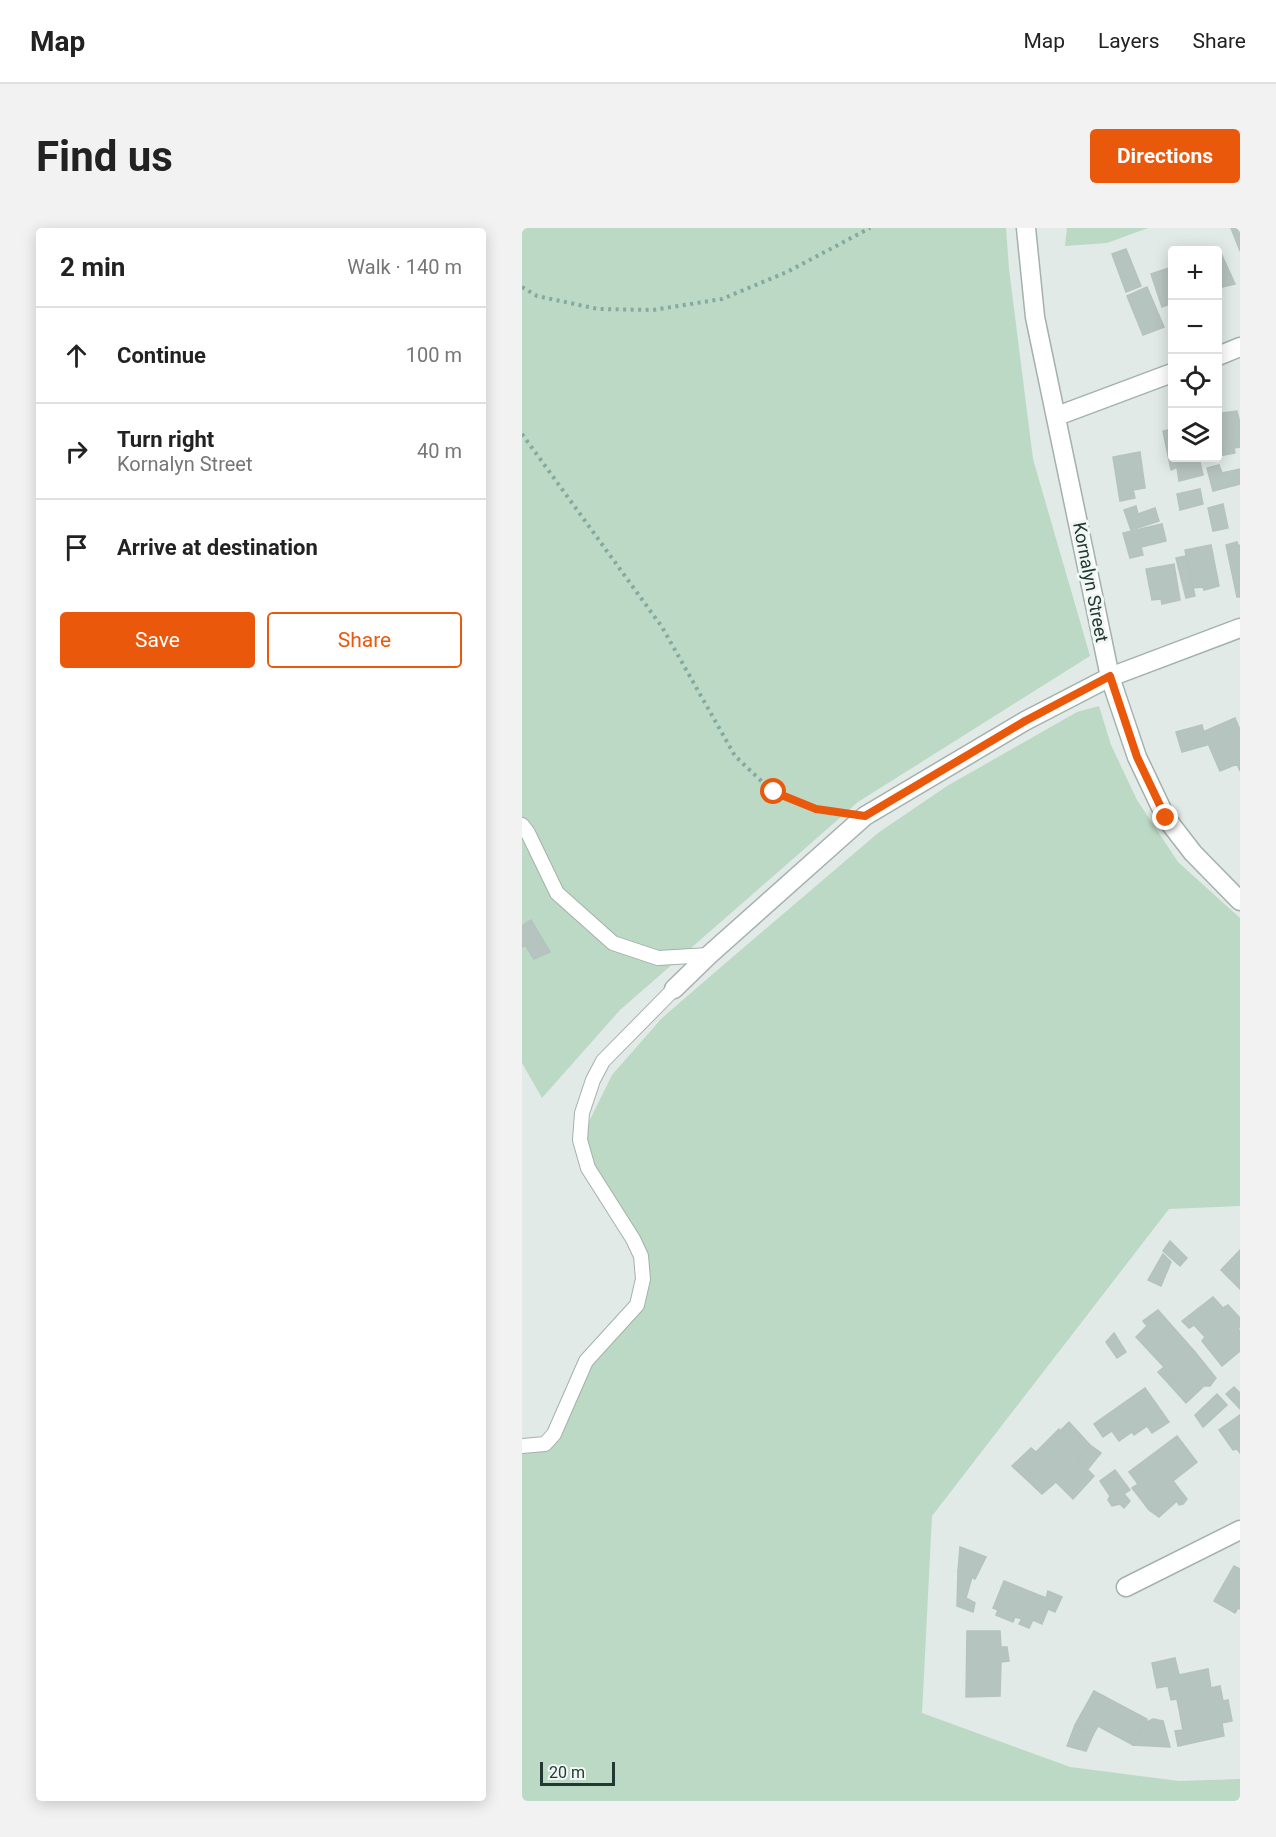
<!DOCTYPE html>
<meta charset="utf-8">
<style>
body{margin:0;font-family:Roboto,sans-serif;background:#f2f2f2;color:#222}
.controls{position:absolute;right:18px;top:18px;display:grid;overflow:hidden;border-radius:6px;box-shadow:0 3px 15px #0003}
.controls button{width:54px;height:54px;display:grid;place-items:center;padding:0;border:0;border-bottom:2px solid #e0e0e0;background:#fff;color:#222;font:30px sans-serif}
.scale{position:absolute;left:18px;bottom:15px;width:75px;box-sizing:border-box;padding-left:6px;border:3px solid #233833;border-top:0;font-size:16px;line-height:21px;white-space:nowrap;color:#233833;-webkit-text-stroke:4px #f1f7f4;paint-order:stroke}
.stop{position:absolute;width:18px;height:18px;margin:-14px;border:4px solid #ea580c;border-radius:50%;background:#fff}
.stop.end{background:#ea580c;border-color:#fff;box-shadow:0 2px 6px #0008}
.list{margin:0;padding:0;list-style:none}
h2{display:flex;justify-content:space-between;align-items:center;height:78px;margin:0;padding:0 24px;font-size:26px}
h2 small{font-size:20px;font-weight:400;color:#767676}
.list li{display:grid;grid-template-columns:39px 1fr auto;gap:18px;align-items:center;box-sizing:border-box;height:96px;padding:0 24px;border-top:2px solid #e0e0e0}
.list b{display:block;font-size:22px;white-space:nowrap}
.list p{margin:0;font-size:20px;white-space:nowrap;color:#767676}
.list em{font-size:20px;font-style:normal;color:#767676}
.actions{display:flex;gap:12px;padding:18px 24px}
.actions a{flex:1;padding:14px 0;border:2px solid #ea580c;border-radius:6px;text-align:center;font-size:21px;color:#ea580c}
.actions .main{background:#ea580c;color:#fff}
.icon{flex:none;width:33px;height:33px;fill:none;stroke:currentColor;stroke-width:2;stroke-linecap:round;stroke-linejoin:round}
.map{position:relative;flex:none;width:718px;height:1573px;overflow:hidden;border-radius:6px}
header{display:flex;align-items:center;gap:36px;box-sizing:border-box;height:84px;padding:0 30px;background:#fff;border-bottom:2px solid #e0e0e0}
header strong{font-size:28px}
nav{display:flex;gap:33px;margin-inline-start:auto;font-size:21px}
.intro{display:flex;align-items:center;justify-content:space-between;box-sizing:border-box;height:144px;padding:0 36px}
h1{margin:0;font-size:42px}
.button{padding:15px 27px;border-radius:6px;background:#ea580c;color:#fff;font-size:21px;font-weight:700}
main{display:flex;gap:36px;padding:0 36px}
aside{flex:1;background:#fff;border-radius:6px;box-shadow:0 3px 15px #0003}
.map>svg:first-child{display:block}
</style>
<header>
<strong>Map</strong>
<nav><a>Map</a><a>Layers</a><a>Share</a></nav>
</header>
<div class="intro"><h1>Find us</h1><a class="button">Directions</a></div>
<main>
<aside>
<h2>2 min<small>Walk · 140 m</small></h2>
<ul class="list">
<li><svg class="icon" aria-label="ahead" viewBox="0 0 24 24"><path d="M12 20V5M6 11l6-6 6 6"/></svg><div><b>Continue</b></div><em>100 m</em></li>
<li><svg class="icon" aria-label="right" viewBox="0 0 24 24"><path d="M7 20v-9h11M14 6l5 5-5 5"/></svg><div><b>Turn right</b><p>Kornalyn Street</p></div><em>40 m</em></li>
<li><svg class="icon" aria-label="arrive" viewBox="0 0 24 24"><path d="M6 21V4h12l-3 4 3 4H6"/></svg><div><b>Arrive at destination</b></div></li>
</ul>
<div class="actions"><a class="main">Save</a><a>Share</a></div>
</aside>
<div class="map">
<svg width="718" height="1573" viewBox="0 0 718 1573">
<rect width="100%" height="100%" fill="#e1eae6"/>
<!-- green -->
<g fill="#bbd9c4">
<path d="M0,0H484L487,41L511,231L568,428L336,574L98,782L20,870L0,835Z"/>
<path d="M545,0H626L585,15L543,18Z"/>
<path d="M577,478L589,517L615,572L656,634L718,690V978L647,981L410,1288L400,1485L548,1539L657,1553L718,1551V1573H0V1218L23,1216L56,1151L115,1077L119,1027L58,912L90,847L140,790L192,745L356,605L425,558L555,484Z"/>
</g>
<!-- building -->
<g fill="#b6c4bf" stroke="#b4c3bd" stroke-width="1.5">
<path d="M709,0H718V23Z"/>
<path d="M604,21L619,58L604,64L590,26Z"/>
<path d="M696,23H698L713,56L696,60Z"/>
<path d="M647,40L650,49V75L640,79L629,46Z"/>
<path d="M625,59L642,99L621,107L605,68Z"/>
<path d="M697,181L700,185L715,183L718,195V219L712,220L713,225L696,228V182Z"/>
<path d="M650,201V230H677L681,247L657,253L655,239L649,242L641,203Z"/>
<path d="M618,224L623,260L611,262L613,270L598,273L591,229Z"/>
<path d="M697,237L700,245L718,241V256L691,263L685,240Z"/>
<path d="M678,261L681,276L658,282L655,266Z"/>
<path d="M701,276L706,300L691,303L686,280Z"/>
<path d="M614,278L616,286L633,280L637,293L609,302L602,282Z"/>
<path d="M640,296L644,313L619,319L621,327L608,330L601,305Z"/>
<path d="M715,314L716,318L718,317V369H715L704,317Z"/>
<path d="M689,317L697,358L682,362L681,359L671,360L663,322Z"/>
<path d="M664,328L673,368L664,370L654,330Z"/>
<path d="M652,336L658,372L640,376L639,371L630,372L624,341Z"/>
<path d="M713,490L718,502V543L715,536L698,543L681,504Z"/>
<path d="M680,497L685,517L660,524L654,504Z"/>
<path d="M9,692L28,724L12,731L3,717L0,719V698Z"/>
<path d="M648,1013L665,1030L658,1038L641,1023Z"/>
<path d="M718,1022V1061L699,1042Z"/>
<path d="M641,1026L649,1034L639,1058L626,1052Z"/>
<path d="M691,1069L701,1080L706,1077L718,1090V1099L716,1101L718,1103V1123L700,1138L680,1113L683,1109L672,1097L667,1100L660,1093Z"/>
<path d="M636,1082L673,1124L648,1148L652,1152L647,1156L636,1144L642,1139L614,1109L625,1098L621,1093Z"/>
<path d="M592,1105L604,1124L595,1130L584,1114Z"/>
<path d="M673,1124L694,1150L688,1158H682L664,1175L647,1156L652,1152L648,1148Z"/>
<path d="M712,1159L718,1165V1181L704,1166Z"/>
<path d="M623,1160L640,1184L623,1195L625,1198L612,1207L610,1204L597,1213L590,1203L581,1209L572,1196Z"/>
<path d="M695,1166L705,1177L681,1199L673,1187Z"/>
<path d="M640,1184L647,1194L630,1205L623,1195Z"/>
<path d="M718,1187V1225L715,1221L711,1222L697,1202Z"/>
<path d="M547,1194L568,1217L555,1231L572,1248L551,1271L534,1254L520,1266L490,1238L509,1220L514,1224L537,1201L538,1203Z"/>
<path d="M655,1208L675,1234L651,1253L665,1271L661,1276L657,1277L655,1273L637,1289L627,1282L610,1260L616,1256L607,1244Z"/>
<path d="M568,1217L579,1225L566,1241L555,1232Z"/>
<path d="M593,1242L608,1262L602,1266L608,1273L602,1280L598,1276L590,1278L586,1272L588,1268L578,1253Z"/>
<path d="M438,1319L464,1329L453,1351L436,1343Z"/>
<path d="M712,1338L718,1341V1381L716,1380L713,1385L692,1373Z"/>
<path d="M436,1343L450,1349L444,1370L453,1375L451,1384L435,1378Z"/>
<path d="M482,1353L524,1370L526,1363L540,1369L533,1384L526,1381L520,1396L511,1392L507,1400L497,1396L500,1391L493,1389L491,1394L474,1387L476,1382L471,1380Z"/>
<path d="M445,1403H478L479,1419H485L487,1433L479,1434L478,1468L444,1469Z"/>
<path d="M653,1430L657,1447L686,1441L689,1460L698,1458L701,1473L706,1472L710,1493L700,1495L702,1508L656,1518L653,1503L661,1502L655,1471L649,1472L646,1458L635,1460L630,1435Z"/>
<path d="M572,1463L625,1491L611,1517L576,1498L571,1507L553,1497Z"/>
<path d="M631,1491L641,1493L648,1519L611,1517L624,1494Z"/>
<path d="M553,1497L571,1507L564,1523L545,1518Z"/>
</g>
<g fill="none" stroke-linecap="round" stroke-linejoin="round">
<!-- service casing -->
<g stroke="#a4b1ad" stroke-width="16">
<g id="service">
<path d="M0,597L6,605L35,665L91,715L136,730L187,727"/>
<path d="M0,1218L23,1216L32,1206L64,1133L115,1077L121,1051L119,1028L111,1011L66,940L58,912L60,885L71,852L81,833L152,761"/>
</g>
</g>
<!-- minor casing -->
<g stroke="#a4b1ad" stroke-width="21">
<g id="minor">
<path d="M504,0L513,89L588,449L615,529L644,590L671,625L718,673"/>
<path d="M696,128L718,119"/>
<path d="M535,188L650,145"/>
<path d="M152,761L187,727L343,588L503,493L588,449L718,400"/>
<path d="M604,1359L718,1302"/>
</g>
</g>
<!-- path -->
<g stroke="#84aa9f" stroke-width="4" stroke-dasharray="3 4.5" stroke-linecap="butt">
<path d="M0,59L15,68L76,81L131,82L200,71L265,44L348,0"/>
<path d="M0,206L140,399L213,528L252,565L294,581L315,584"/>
</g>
<!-- service -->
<use href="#service" stroke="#fff" stroke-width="14"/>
<!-- minor -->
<use href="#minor" stroke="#fff" stroke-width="18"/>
</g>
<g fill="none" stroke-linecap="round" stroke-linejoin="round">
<!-- route -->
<path stroke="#ea580c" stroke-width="8" d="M252,564L294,581L343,588L503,493L588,448L615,529L644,590"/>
</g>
<g text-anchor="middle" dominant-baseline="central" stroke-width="6" stroke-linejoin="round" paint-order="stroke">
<!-- street labels -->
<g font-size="18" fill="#233833" stroke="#f1f7f4">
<text transform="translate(569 354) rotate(79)">Kornalyn Street</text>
</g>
</g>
</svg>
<div class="controls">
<button>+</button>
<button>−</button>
<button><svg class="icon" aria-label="locate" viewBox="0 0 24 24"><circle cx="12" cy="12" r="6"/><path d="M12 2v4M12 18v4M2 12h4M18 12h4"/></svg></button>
<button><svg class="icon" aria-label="layers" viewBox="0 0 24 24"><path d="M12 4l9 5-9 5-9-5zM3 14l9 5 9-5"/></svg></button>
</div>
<div class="scale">20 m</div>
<div class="stop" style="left:252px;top:564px"></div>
<div class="stop end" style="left:644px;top:590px"></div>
</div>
</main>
